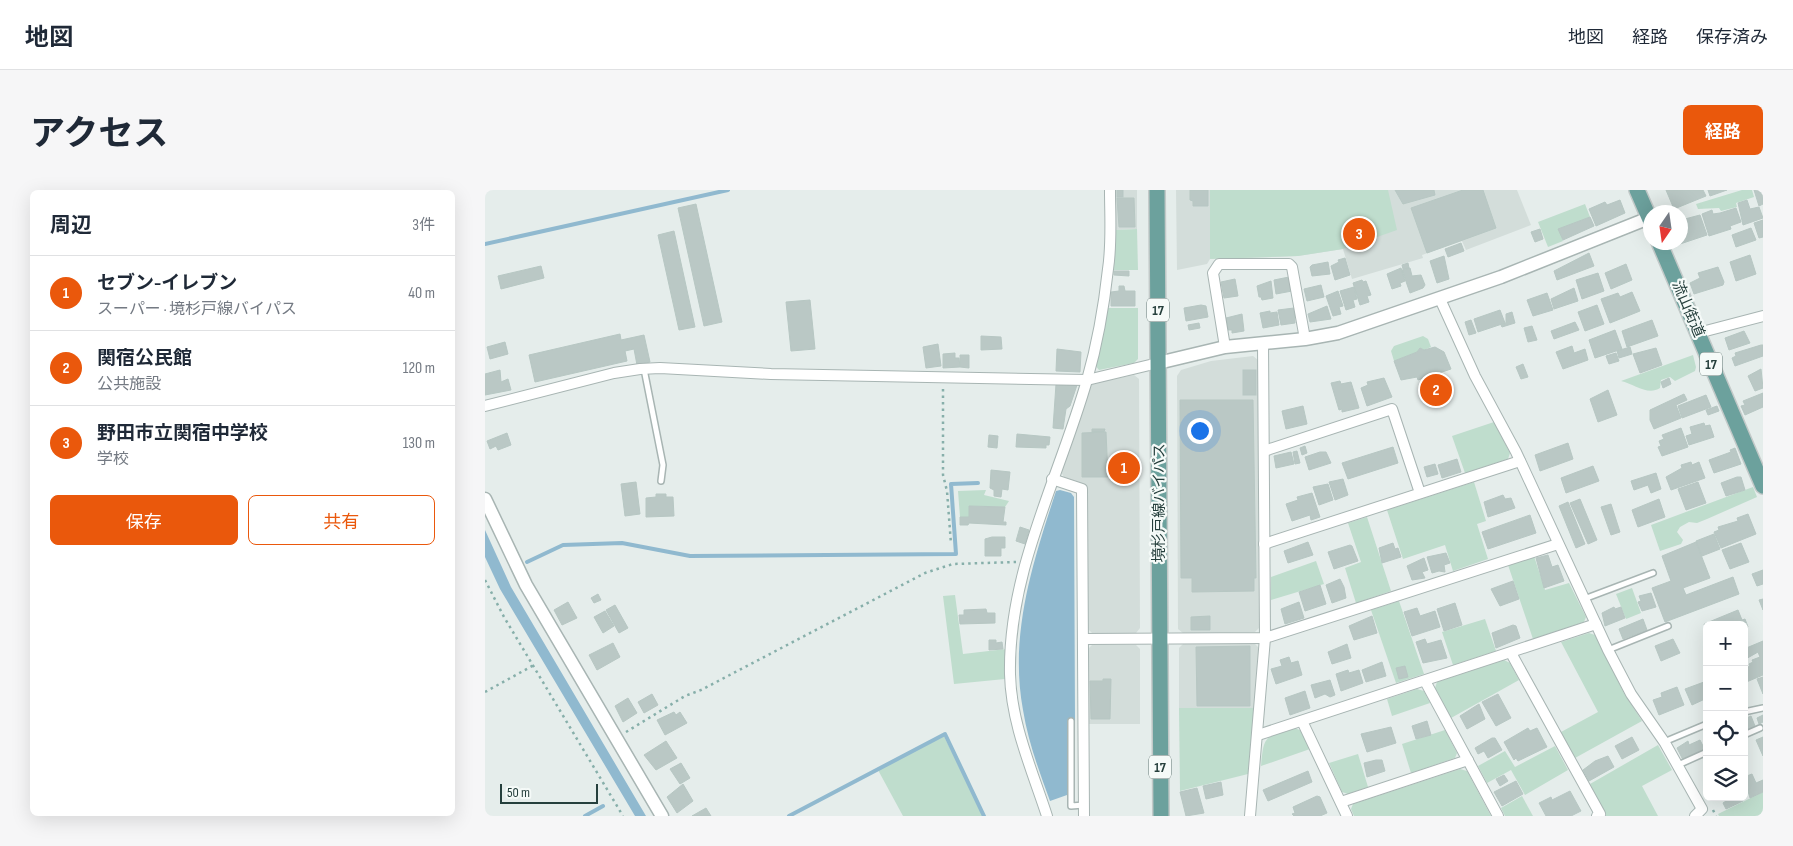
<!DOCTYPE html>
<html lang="ja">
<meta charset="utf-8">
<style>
body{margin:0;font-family:"Sofia Sans Condensed","Noto Sans JP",sans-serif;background:#f6f6f7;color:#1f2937}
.controls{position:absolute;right:15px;bottom:15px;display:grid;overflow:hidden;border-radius:8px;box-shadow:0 5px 20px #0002}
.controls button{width:45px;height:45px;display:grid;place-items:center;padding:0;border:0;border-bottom:1px solid #e0e1e3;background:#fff;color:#1f2937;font:25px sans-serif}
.compass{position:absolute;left:1158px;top:15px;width:45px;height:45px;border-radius:50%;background:#fff;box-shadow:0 5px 20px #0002;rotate:193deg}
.scale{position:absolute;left:15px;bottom:12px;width:98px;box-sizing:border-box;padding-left:5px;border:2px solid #253f3c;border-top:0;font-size:14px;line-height:18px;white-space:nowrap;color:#253f3c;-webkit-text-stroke:4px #f5faf8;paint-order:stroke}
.you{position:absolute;left:714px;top:240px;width:18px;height:18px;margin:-12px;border:4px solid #fff;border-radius:50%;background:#1a73e8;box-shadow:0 0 0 8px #1a73e833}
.badge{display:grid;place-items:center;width:32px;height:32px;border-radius:50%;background:#ea580c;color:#fff;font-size:16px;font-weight:700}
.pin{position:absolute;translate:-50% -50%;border:2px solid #fff;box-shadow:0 1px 5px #0006}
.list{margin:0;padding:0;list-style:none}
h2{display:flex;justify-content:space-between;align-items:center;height:65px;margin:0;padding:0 20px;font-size:21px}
h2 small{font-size:16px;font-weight:400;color:#747a83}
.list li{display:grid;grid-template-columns:32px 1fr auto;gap:15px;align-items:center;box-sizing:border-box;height:75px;padding:0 20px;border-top:1px solid #e0e1e3}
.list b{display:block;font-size:19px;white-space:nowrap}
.list p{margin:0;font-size:16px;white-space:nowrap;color:#747a83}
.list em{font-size:16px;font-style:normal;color:#747a83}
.actions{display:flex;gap:10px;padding:15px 20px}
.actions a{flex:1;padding:11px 0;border:1px solid #ea580c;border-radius:8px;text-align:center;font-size:18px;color:#ea580c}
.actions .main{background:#ea580c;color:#fff}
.icon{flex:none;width:28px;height:28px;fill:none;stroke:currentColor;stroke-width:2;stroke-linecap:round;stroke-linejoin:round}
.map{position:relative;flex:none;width:1278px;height:626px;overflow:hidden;border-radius:8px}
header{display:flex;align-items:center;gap:30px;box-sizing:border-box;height:70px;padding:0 25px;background:#fff;border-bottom:1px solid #e0e1e3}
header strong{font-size:24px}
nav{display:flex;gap:28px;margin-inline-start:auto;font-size:18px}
.intro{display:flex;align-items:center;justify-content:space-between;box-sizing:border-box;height:120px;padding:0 30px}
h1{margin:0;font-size:35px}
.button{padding:12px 22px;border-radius:8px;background:#ea580c;color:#fff;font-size:18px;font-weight:700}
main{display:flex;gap:30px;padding:0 30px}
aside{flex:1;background:#fff;border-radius:8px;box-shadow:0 5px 20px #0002}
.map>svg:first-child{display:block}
</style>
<header>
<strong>地図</strong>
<nav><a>地図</a><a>経路</a><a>保存済み</a></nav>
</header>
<div class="intro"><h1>アクセス</h1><a class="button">経路</a></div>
<main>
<aside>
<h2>周辺<small>3件</small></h2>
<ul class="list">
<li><span class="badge">1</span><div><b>セブン-イレブン</b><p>スーパー · 境杉戸線バイパス</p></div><em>40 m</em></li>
<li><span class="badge">2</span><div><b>関宿公民館</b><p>公共施設</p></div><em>120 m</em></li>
<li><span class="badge">3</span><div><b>野田市立関宿中学校</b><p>学校</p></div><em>130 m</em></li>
</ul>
<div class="actions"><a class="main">保存</a><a>共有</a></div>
</aside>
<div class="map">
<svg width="1278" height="626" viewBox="0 0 1278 626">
<rect width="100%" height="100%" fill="#e5edeb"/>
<!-- built -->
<g fill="#d3ddda">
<path d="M631,0H652V39L631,40Z"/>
<path d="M691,0H1032L1046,35L981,60L977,51L937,65L938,68L867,89L858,59L813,66L725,69L722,74L692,80Z"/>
<path d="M768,166L773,170L774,438L770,442L698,443L693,439L692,186L696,180L726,171Z"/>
<path d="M649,185L654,189L655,438L651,443H607L603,439L602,295L579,287L576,282L604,197L609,193Z"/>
<path d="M698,454H770L774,458L769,518H694V458Z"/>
<path d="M607,455H651L655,459V534H604L603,459Z"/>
</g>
<!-- green -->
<g fill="#bfddcd">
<path d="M725,0H903L912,40L858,59L813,66L725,69Z"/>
<path d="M1257,0H1267L1269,7L1251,13L1252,17L1236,21L1234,18L1213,19L1211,14Z"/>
<path d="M1100,14L1105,27L1074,39L1078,51L1063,57L1053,32Z"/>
<path d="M652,39L653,80H629L631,40Z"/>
<path d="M622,118H653V169L649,173L614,180L610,175Z"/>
<path d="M938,146L943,149L946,157L939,160L935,158L932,162L909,171L906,161L909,156Z"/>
<path d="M1208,165L1211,177L1210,181L1190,191L1185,187L1176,190L1175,198C1163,206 1149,194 1136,191Z"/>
<path d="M1009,232L1025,263L1023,269L980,283L967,246Z"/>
<path d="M989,292L1001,331L992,334L1003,369L968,381L960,355L918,369L902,320Z"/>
<path d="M1268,297L1272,307L1222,329L1212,333L1204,332L1195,337L1192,342L1198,350L1196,354L1175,361L1166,335Z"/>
<path d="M501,300L499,305L524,311L520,317L484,316V327H475L473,301Z"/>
<path d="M882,327L906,401L871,413L860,378L876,372L863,333Z"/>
<path d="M1049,366L1060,400L1084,393L1101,427L1099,432L1048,449L1023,375Z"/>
<path d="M831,371L839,394L786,410V387Z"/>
<path d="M1147,398L1156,423L1141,429L1131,404Z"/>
<path d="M470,405L478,464L521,459L520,489L469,494L458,406Z"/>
<path d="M914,411L939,484L911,493L886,420Z"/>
<path d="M1000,429L1011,461L968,475L957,442Z"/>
<path d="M1104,443L1110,445L1140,505L1157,531L1090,568L1076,542L1113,522L1076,452Z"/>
<path d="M1019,470L1025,473L1034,490L966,528L950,498L952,492Z"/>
<path d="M932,499L939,501L945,513L907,526L902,509Z"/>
<path d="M694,518H769L763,584L695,601Z"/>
<path d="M810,538L817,541L825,559L776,576C779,543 780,548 810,538Z"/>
<path d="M960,540L972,563L970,568L926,583L917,554Z"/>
<path d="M459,546L498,626H418L393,580Z"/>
<path d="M1173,555L1187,580L1157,596L1173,626H1121L1105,594Z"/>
<path d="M1070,556L1083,580L1040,605L1026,580L1002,593L993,576L1020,561L1030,577Z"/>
<path d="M873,564L883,597L863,604L857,602L844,573Z"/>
<path d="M975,579L982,581L1006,626H869L866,619L868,614Z"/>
<path d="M1278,602V626H1234L1233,624Z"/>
<path d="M1037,606L1048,626H1020L1016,618Z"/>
</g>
<!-- water -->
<g fill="#90b9cf">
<path d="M575,300L586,303L589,307L590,531L582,532V605L565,611C554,581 543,551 538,520C524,444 548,372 571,301Z"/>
<path d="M0,340L26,397L161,626H150L15,399L0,367Z"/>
</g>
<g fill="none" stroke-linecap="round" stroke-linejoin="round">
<!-- stream -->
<g stroke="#90b9cf" stroke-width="4">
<path d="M0,54L243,0"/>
<path d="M42,372L78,355L137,353L205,366L471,364L466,294L493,293"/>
<path d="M100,626L118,616"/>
<path d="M304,626L460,544L499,626"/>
</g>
</g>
<!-- building -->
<g fill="#bac8c5" stroke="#b7c7c3">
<rect x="632" y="0" width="6" height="7"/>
<path d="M705,0H723V16H708V11L705,10Z"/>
<path d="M910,0H949L950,5L918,14Z"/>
<path d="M978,0H998L1011,38L942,63L926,18Z"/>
<path d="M1181,0H1218L1221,6L1189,19Z"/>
<path d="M1223,0H1242L1225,6Z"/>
<path d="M1269,0H1278V14L1274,16Z"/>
<path d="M632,8H649L650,37H634Z"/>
<path d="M1135,10L1140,23L1111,36L1104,19L1120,12L1122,15Z"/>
<path d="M1262,10L1265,19L1274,17L1278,28L1258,35L1253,13Z"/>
<path d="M211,14L237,132L219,136L193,18Z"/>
<path d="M1251,18L1256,32L1245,36L1246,39L1224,46L1217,24L1227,20L1228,24L1235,23Z"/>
<path d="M1215,25L1222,45L1195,54L1196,30Z"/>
<path d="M1105,27L1109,36L1078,50L1073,39Z"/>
<path d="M1278,30V47L1274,48L1269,33Z"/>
<path d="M1266,38L1271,50L1251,57L1247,45Z"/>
<path d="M1055,39L1058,49L1050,52L1046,42Z"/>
<path d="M189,41L210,137L194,140L173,45Z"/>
<path d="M976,53L979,61L963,67L960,59Z"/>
<path d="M1104,63L1109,76L1072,90L1069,81Z"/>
<path d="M1265,65L1271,84L1251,91L1245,72Z"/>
<path d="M959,66L964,89L952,93L945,71Z"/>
<path d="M860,68L865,85L850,90L846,76L854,72L853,70Z"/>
<path d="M843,72L845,84L827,86L825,77L827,75Z"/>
<path d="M923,73L924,78L918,79L917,75Z"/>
<path d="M1141,74L1147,90L1126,99L1120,83Z"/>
<path d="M56,76L59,88L16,99L13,86Z"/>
<path d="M1233,77L1239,92L1238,95L1209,104L1205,93L1215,88L1213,83Z"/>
<path d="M916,78L920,91L915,93L916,96L907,99L902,84Z"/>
<path d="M925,78L927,86L936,85L940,95L938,98L925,103L917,80Z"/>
<path d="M629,81H644V86L629,85Z"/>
<path d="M1113,83L1119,101L1097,109L1091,90Z"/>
<path d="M804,87L807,101L791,104L789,90Z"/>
<path d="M750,89L753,106L739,108L736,92Z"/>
<path d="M877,90L878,92L881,91L886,105L882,106L884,112L875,115L868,93Z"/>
<path d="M786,91L788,108L777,110L776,107H774L772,96Z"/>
<path d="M836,95L839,107L822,111L819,99Z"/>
<path d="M634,96H639L640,101H650V116H626V102L634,101Z"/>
<path d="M869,97L872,109L868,110L870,117L861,120L855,101Z"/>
<path d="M1089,98L1093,111L1069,119L1066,109Z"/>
<path d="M853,101L858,116L854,117L856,124L848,126L841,106Z"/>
<path d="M1147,102L1155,121L1125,133L1116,109L1133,103L1135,107Z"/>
<path d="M1062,103L1068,120L1048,126L1042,110Z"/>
<path d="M325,110L330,159L306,161L301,112Z"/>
<path d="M716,115L721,116L723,127L701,131L699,118Z"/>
<path d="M1112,115L1119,134L1100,141L1093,122Z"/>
<path d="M842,116L846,129L825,132L823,124Z"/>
<path d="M809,118L810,133L796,135L793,120Z"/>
<path d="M1015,120L1020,133L993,142L989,129Z"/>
<path d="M785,121V123L792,122L794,135L778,138L775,123Z"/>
<path d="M1027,122L1030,133L1017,137L1016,135L1021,133V124Z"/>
<path d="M757,124L759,141L747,143V140H743L741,128Z"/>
<path d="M986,130L991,143L984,145L980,132Z"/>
<path d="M1167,130L1173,146L1142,157L1137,141Z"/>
<path d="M1090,132L1094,140L1069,149L1066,141Z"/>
<path d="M714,133L715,138L704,140L703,135Z"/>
<path d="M1047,136L1052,150L1043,152L1039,138Z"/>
<path d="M1130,140L1137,159L1110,168L1104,150Z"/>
<path d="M1259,141L1265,153L1244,160L1240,148Z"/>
<path d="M135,144L136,150L159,145L165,172L152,175L149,159L140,161L142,171L50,192L44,165Z"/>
<path d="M496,146L516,147L517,159L496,160Z"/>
<path d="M20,152L23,164L5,169L2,157Z"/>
<path d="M453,154L456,176L441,178L438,157Z"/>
<path d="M1276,155H1278V166L1250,176L1247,168L1251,166L1250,163Z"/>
<path d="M1087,156L1089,163L1100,159L1103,170L1078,179L1071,162Z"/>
<path d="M950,157L959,162L966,179L933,190L932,187L916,190L909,171L932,162L935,158L939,160Z"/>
<path d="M1145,157L1147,164L1134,168L1132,161Z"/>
<path d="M1171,158L1177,175L1155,183L1148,164Z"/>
<path d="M572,159L596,162L595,182L571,181Z"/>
<path d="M470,163V168H474L475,177L458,178V164Z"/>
<path d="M1131,163L1134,171L1124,174L1121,166Z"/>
<path d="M475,165H484V178L475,177Z"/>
<path d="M1038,174L1043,187L1036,189L1031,177Z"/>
<path d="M1276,179L1278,198L1270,201L1263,186Z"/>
<path d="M15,180L16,192L23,189L26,200L0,205V184Z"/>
<rect x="758" y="180" width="13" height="25"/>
<path d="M899,188L907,207L882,216L876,198L883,195L882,192Z"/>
<path d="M1184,188L1186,194L1178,198L1176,192Z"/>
<path d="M855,191L856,194L866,192L874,218L857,222V219L854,220L846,193Z"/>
<path d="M571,194L592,195L585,216L581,219L578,239L568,238Z"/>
<path d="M1123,200L1132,225L1113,232L1105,209Z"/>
<path d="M1278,203V217L1260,225L1256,216L1260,215L1258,211Z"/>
<path d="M1199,204L1202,210L1191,215L1196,228L1169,239L1165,230V220Z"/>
<path d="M1221,205L1226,217L1197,228L1193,216Z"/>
<path d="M695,210H768L771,388H769V401L707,402V388H696Z"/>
<path d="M818,216L822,234L801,239L797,221Z"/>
<path d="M1232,216L1234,221L1223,225L1221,220Z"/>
<path d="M1219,233L1220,236L1225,235L1229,247L1204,255L1201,246L1207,244L1205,237Z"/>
<path d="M1196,238L1203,257L1177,266L1173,257L1176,256L1174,251L1179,249L1177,245Z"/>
<path d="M607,239H620L619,242H607Z"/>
<path d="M621,242L623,287H597V243Z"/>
<path d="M22,243L26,255L13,260L11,256L5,259L2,251Z"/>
<path d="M532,244L565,247L564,255H561V258L531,257Z"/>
<path d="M504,245L513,246L512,258L503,257Z"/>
<path d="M1083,253L1088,269L1055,281L1050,265Z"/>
<path d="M820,256L822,263L817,265L815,258Z"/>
<path d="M908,257L913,273L863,289L857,273Z"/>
<path d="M1250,258L1256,274L1229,283L1224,270L1246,262L1245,260Z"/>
<path d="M812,261L815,273L810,274L808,262Z"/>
<path d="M806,262L809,274L791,278L789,266Z"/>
<path d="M835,262H841L846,273L824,280L820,267Z"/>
<path d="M972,269L976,282L957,288L953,275Z"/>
<path d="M1206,272L1207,275L1214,272L1220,288L1186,300L1181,287L1197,278L1196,275Z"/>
<path d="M950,274L953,284L942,287L939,277Z"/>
<path d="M1108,276L1114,291L1081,303L1076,288Z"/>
<path d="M506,280L525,282L523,300L517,299L516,307L509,306V300L505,298Z"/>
<path d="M1171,283L1176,299L1166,303L1163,295L1149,300L1146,291Z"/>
<path d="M1252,287H1256L1260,300L1241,306L1236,293Z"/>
<path d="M858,289L863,305L850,310L844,292Z"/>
<path d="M151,292L155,324L140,326L136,294Z"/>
<path d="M1213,292L1221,313L1201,320L1193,299Z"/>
<path d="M843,294L848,310L834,315L828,297Z"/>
<path d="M827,303L835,327L826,330L825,325L807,331L801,314L813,310L812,307Z"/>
<path d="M171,304H181V307H188L189,326L161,327V308L171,307Z"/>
<path d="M1018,305L1020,309L1026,308L1030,318L1003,327L999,312Z"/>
<path d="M1095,309L1112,350L1103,354L1085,313Z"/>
<path d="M1174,309L1180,327L1153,337L1147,320Z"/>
<path d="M1083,312L1100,354L1091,358L1074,316Z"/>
<path d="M1126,314L1135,342L1126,345L1116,317Z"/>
<path d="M484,316L520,317L518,332H521V335L484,333L483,335H475V327H484Z"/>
<path d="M1263,324L1271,344L1236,358L1229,342L1234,340L1233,337L1253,331L1252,328Z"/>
<path d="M1045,325L1051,343L1003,359L997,342Z"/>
<path d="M535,337L544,340L540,354L531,351Z"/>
<path d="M1229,344L1235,359L1217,366L1211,351Z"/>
<path d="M507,347H520V358H516V366H500V349Z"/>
<path d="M823,352L828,365L803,373L799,361Z"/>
<path d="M1211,352L1225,388L1198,398L1201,405L1248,387L1254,404L1180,432L1167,398L1186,391L1177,366Z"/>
<path d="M908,353L910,359L913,358L916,367L897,373L894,358Z"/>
<path d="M1256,353L1264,372L1245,379L1237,360Z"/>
<path d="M865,355L867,356L873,371L849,379L843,362Z"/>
<path d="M961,363L965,373L959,375L960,382L954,381L947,383L942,367Z"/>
<path d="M1063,365L1067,377L1073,375L1079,391L1059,398L1051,368Z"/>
<path d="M939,368L943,380L937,382L940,388L927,390L922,376Z"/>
<path d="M1278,380V394L1272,396L1267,384Z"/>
<path d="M855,389L859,397L861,408L847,413L841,395Z"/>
<path d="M1028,391L1034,409L1015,416L1006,399Z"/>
<path d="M835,395L841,414L820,421L814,402Z"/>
<path d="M1166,403L1171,417L1157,421L1153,412L1156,411L1154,406Z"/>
<path d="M113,404L116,410L109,413L106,408Z"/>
<path d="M1278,409V420L1274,410Z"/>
<path d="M83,412L92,428L77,435L69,420Z"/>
<path d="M814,412L819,428L800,434L796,419Z"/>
<path d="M970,413L977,435L959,441L952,419Z"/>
<path d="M130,415L143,438L134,443L121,420Z"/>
<path d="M1129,417L1130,419L1136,417L1140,428L1120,436L1117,423Z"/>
<path d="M932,418L935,426L950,421L955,437L927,446L919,422Z"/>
<path d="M501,419L502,423H510V433L475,434L474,425H479V420Z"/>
<path d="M1253,420L1257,430L1260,429L1263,437L1259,439V435H1222V441L1219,434Z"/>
<path d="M120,421L129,436L118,443L109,427Z"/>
<path d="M725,426V440H706V427Z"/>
<path d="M887,426L892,443L869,450L864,436Z"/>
<path d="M1158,429L1162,440L1138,449L1134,439Z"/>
<path d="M1028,435L1031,436L1035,448L1011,458L1007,443Z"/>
<path d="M940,449L942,454L956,450L962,468L938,473L931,452Z"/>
<path d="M1188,449L1195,463L1176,471L1170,456Z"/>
<path d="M504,450H511V453L517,452L518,459L504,460Z"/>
<path d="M1278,451V485L1259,493V475L1261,478L1265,476L1264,474L1268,472L1267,470L1275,467L1273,462L1259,470V459Z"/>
<path d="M128,453L135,467L112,480L104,465Z"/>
<path d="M862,454L866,468L847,474L843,462Z"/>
<path d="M765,456V516H712L711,457Z"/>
<path d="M804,467L806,473L813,471L817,485L791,494L786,479L797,476L795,470Z"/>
<path d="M897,472L901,486L881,492L877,480Z"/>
<path d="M920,476L923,487L914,489L911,478Z"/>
<path d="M863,480L864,483L874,480L878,493L856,501L851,484Z"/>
<path d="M1278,487V504L1272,489Z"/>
<path d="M618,489H626L625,529H606L605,491H618Z"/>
<path d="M845,490L850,505L845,507L840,504L830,508L826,495Z"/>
<path d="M1219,492L1222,508L1207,515L1200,499Z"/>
<path d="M1192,497L1199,515L1174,525L1168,510L1177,507L1176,503Z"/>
<path d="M820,501L825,518L805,525L800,508Z"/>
<path d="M167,504L173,515L159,523L153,512Z"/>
<path d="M1013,504L1026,528L1011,536L997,512Z"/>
<path d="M143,508L152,523L138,532L130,516Z"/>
<path d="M994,514L1000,529L982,539L975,526Z"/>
<path d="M189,522L191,525L195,522L202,533L180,545L172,530Z"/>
<path d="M1278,525V532L1274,534L1272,528Z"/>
<path d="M1266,526L1270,536L1259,541V529Z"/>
<path d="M942,531L946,545L931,549L927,536Z"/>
<path d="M906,537L911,553L882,562L876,544Z"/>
<path d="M1043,538L1045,541L1052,538L1062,557L1033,571L1031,568L1029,570L1019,552Z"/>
<path d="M1147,547L1154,560L1137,569L1130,556Z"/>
<path d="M1278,547V566L1271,550Z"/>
<path d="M1007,548H1010L1017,560L1003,568L999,561L993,564L990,558Z"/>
<path d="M1215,550L1220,560L1198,570L1192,558L1203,551L1204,555Z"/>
<path d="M181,551L192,568L171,580L159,565Z"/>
<path d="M1123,566L1129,577L1104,591L1098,580L1110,571Z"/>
<path d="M891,570H897L900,581L882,587L879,573Z"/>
<path d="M196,573L205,588L195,594L185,579Z"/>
<path d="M823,581L827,592L783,611L778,600Z"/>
<path d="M1267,584L1271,593L1278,590V602L1265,608L1259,587Z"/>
<path d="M1019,585L1023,591L1015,596L1011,589Z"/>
<path d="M1031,591L1038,604L1017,616L1009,602Z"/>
<path d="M736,592L738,605L721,609L718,596Z"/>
<path d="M198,594L208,611L192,623L182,607Z"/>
<path d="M712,598L719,623L701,626L695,602Z"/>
<path d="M1085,601L1096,621L1086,626H1061L1054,613L1066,607L1067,610Z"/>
<path d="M832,606L835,607L842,623L835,626H809L807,624L810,623L808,617Z"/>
<path d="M1247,607H1256L1258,611L1241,619L1238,613Z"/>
<path d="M221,618L226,626H207Z"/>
</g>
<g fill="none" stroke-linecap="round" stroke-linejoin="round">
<!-- service casing -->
<g stroke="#a8b5b3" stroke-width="8">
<g id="service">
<path d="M159,179L178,275L176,291"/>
<path d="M1099,409L1168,383"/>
<path d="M1123,460L1183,436"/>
<path d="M1259,522L1278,518"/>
<path d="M586,531V616L599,615"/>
<path d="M1259,545L1275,538"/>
<path d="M1179,552L1222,534"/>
<path d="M1193,575L1222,562"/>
</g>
</g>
<!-- minor casing -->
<g stroke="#a8b5b3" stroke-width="12">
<g id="minor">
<path d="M955,109L990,186L1031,262L1123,460L1146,504L1180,553L1217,619L1210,626"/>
<path d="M1213,143L1278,126"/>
<path d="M740,157L728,83L734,74H804L807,77L820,149"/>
<path d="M0,216L129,183L155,179L175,178L286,184L602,190L673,173"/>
<path d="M779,261L907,219L935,303"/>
<path d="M567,289L597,299L599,626"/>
<path d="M779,354L1035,271"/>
<path d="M599,449L780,448L1073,354"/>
<path d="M1026,463L1115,624L1112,626"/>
<path d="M940,491L1013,626"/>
<path d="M817,531L862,626"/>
<path d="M773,545L1111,434"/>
<path d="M856,612L983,570"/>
<path d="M562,626C547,580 526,533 525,484C523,381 574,288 602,190C612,155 619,116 623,79C627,53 625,26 625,0"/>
<path d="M765,626L780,448L778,154"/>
</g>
</g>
<!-- tertiary casing -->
<g stroke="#a8b5b3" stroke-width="15">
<g id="tertiary">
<path d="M673,173L740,157L820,149L853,143L1016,87L1164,28"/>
<path d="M0,309L41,395L177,626"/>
</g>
</g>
<!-- primary casing -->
<g stroke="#c2c9c8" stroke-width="18">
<g id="primary">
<path d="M672,0L676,626"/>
<path d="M1152,0L1166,32"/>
<path d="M1174,52L1278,296"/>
</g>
</g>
<!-- path -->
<g stroke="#87afaa" stroke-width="2.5" stroke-dasharray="2.5 4" stroke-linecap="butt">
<path d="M458,199V285L462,301L466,354"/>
<path d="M0,390L19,427L138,626"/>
<path d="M0,502L49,475"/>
<path d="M141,542L200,506L216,500L440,383L468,374L531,372"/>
<path d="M1228,620L1231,626"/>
</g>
<!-- service -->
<use href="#service" stroke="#fff" stroke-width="5"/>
<!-- minor -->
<use href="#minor" stroke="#fff" stroke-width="10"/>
<!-- tertiary -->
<use href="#tertiary" stroke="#fff" stroke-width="12"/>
<!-- primary -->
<use href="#primary" stroke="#6ca19d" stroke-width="15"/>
</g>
<g text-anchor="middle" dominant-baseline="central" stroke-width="4.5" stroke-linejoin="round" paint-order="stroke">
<!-- shield labels -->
<g fill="#f5faf8" stroke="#637774" stroke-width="1">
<rect x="662" y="108.5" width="22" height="23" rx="4"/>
<rect x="1215" y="162.5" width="22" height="23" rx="4"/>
<rect x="664" y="565.5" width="22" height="23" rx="4"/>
</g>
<g font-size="14" font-weight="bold" fill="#253f3c">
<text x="673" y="120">17</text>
<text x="1226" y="174">17</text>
<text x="675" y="577">17</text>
</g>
<!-- street labels -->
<g font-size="15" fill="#253f3c" stroke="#f5faf8">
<text transform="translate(1203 119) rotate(67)">流山街道</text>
<text transform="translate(674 313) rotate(-90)">境杉戸線バイパス</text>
</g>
</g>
</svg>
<div class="controls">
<button>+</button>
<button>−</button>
<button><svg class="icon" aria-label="locate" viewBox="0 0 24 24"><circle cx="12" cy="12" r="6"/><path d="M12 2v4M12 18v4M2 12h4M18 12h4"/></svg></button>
<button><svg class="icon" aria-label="layers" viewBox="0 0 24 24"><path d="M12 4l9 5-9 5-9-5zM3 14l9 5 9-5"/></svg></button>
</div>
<svg class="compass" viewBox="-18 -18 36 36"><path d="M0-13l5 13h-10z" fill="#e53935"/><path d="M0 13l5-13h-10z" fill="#747a83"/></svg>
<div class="scale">50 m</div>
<div class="you"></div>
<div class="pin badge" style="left:639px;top:278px">1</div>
<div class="pin badge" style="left:951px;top:200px">2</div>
<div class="pin badge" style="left:874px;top:44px">3</div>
</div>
</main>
